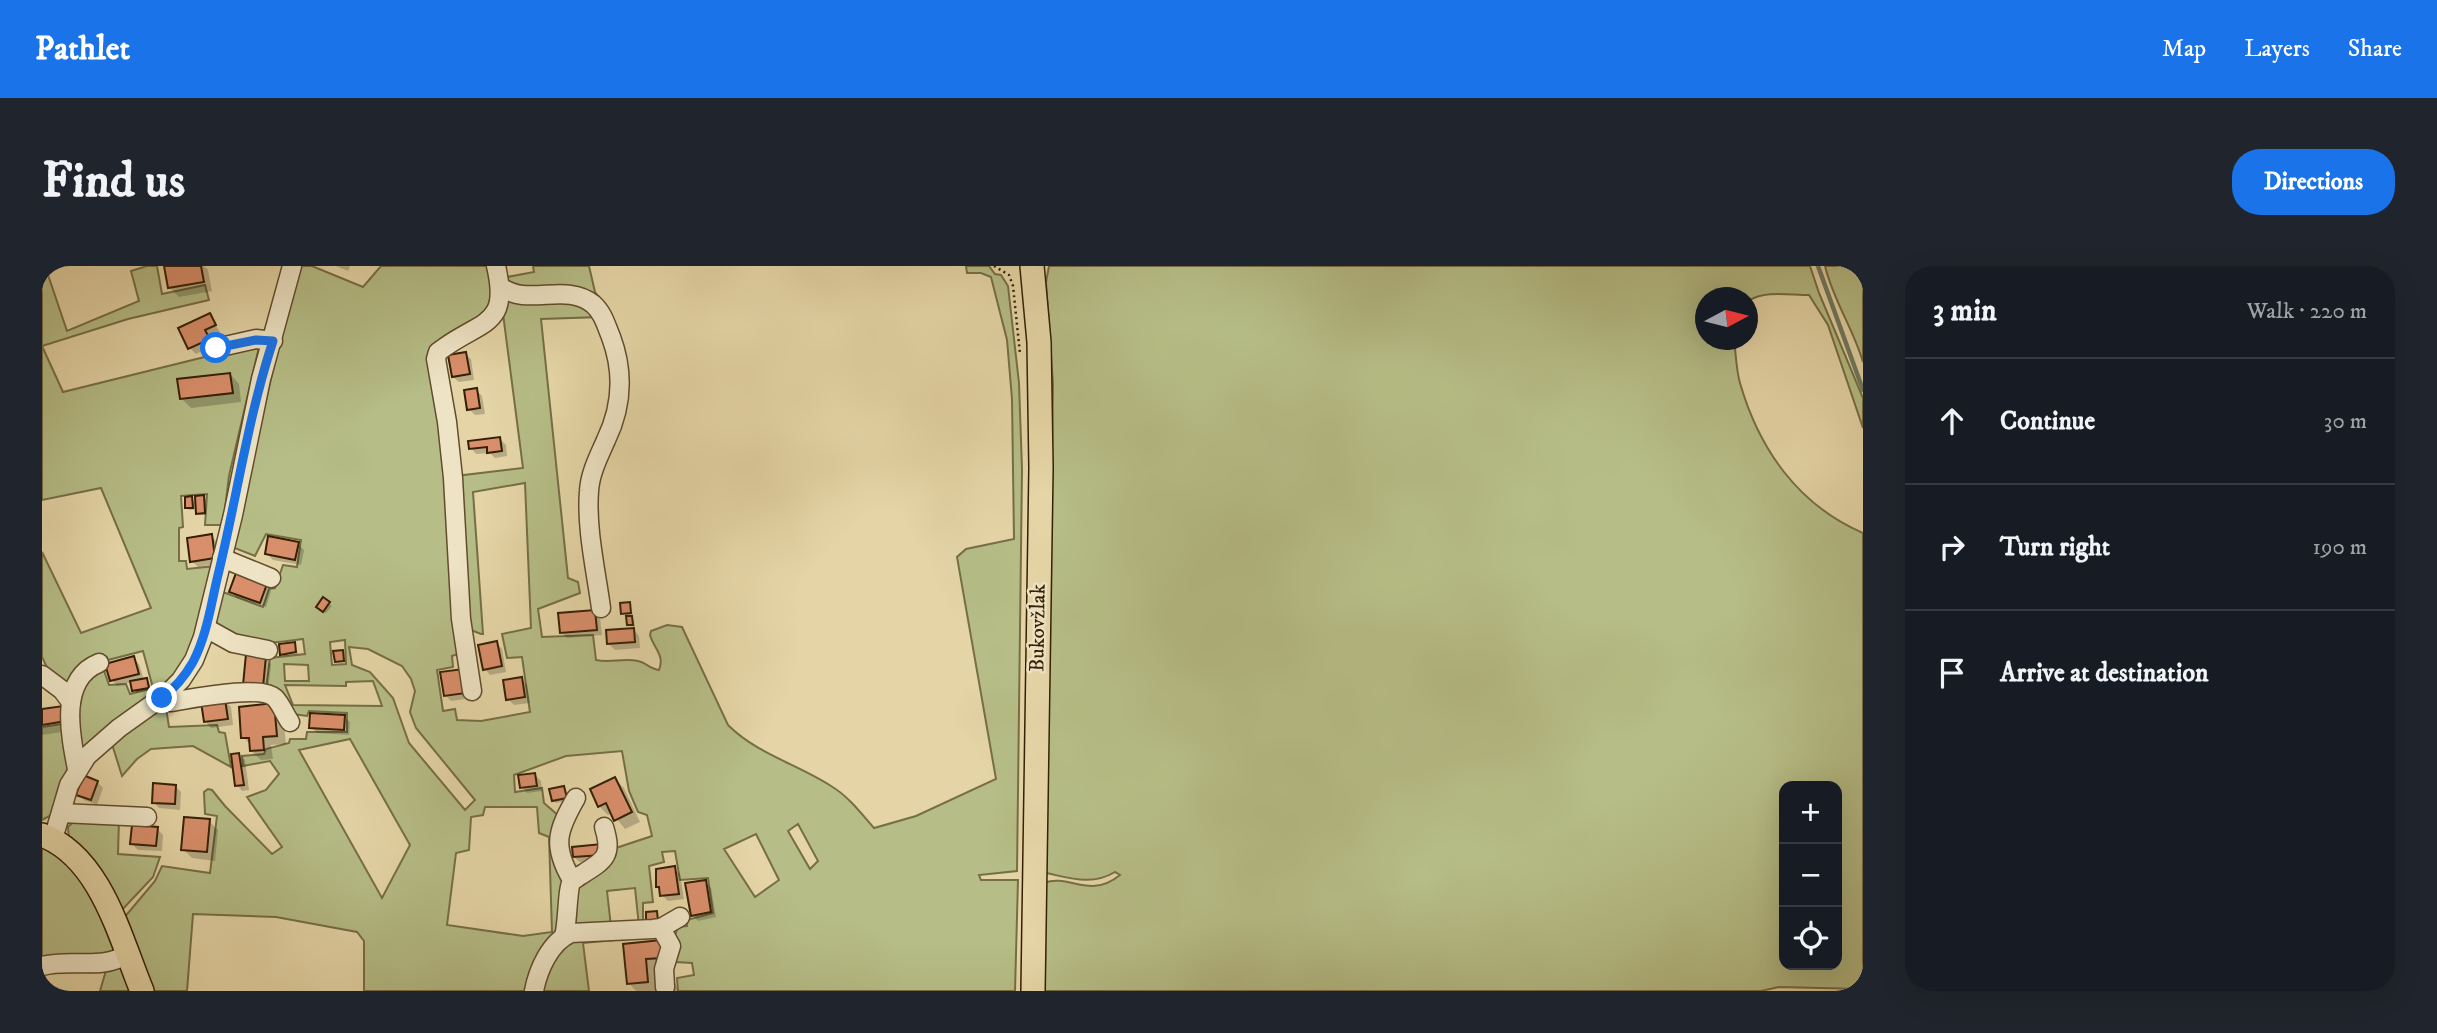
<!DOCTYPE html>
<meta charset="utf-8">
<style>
body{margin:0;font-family:"IM FELL DW Pica",serif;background:#20242c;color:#f1f3f6}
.controls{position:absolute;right:21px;bottom:21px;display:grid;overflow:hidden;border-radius:14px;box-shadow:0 7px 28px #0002}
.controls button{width:63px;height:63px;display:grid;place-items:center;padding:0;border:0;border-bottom:2px solid #363941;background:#171b24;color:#f1f3f6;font:35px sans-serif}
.compass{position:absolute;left:1653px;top:21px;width:63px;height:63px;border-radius:50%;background:#171b24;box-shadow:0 7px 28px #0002;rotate:83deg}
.stop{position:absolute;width:21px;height:21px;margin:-16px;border:5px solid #1a73e8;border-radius:50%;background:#fff}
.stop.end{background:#1a73e8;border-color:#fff;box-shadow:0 2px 7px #0008}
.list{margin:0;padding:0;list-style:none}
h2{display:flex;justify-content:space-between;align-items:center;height:91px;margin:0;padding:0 28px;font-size:30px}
h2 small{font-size:23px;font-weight:400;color:#9ea1a6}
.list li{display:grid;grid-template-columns:46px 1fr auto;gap:21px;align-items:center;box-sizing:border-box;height:126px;padding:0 28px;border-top:2px solid #363941}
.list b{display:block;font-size:26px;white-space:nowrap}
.list em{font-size:23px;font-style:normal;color:#9ea1a6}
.icon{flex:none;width:38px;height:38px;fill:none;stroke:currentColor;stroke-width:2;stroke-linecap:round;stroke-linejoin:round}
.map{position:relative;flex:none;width:1821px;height:725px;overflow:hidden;border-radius:28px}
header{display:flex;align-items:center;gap:42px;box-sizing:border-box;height:98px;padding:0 35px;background:#1a73e8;color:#fff}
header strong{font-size:33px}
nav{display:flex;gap:38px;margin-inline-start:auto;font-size:24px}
.intro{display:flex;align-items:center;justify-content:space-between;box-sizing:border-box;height:168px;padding:0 42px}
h1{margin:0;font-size:49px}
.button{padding:18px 32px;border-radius:28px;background:#1a73e8;color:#fff;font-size:24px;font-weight:700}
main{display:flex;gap:42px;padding:0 42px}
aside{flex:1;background:#171b24;border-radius:28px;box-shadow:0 7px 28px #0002}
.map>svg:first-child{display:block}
</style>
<header>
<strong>Pathlet</strong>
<nav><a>Map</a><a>Layers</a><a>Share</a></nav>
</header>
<div class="intro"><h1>Find us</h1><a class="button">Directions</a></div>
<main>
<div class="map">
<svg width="1821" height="725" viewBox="0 0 1821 725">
<rect width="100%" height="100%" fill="#e5d5a6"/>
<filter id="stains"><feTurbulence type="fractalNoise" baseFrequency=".00286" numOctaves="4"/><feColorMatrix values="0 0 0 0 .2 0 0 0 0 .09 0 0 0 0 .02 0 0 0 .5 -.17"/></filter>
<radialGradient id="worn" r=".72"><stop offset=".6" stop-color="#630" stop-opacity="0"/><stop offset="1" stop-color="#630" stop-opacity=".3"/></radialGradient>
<!-- green -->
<g fill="#b6bd86" stroke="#766e45" stroke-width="2" fill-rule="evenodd">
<path d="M0,0H3L25,65L97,35L89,5L105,0H115L120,28L163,19L167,34L86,53L0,80L21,126L207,80L217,81L187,210L181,259H163L165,228L139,230L141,261L137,262V295H144L145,303L174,300L157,367L134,410L36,489L35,428L60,399L67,419L84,418L88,428L111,422L101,385L62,395L27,421L9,410L0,391V286L39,367L109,342L59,222L0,234Z"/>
<path d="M257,0H270L321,21L339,0H450L453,40L400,79L422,386L410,390L411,401L395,404L401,445L413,443L415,454L439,455L488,446L480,391L465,392L460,368L489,362L483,217L431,226L441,368H439L424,362L414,210L481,202L460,40L463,30H526L558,51L499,53L526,312L536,316L538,327L496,343L500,371L551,369L554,394C568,397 582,392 596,395C603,396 608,403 617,404C623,389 612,383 608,369L609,365L625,359L640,361L686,459C715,488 755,498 789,520C806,530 819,547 832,562L874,550L954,513L915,291L924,283L972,273L970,133L965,74L949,11L939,7H925L924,0H947L953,8L959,9L966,20L977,117L980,203L975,605L937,609L939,614H976L973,725H636L635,712L652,709L650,697L634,696L632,672L636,661L645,660V654L671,647L666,612L638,614L633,585L620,586L622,596L607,600L611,636L601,637V659L597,660L593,622L565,625L569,661L530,658L529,626L574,582L610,570L605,549L596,546L587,525L580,485L524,490L472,509L473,526L500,522L502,537L518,551L523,618L522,651L488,725H322V675L315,666L234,651L151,648L145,725H106L81,653L113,615L120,600L168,607L175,550L163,548L162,526L166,523L170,524L183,540L230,588L240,581L205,531L224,524L237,508L228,495L201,500L200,490L222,488L224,483L247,477L248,473H264L265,466H305V447L267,445L265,450L251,448L224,423L228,392L263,388L261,373C238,376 185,386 174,358C171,349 178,334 181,326L221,341L227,323L233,322L241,299L255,301L259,274L224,268L213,290L190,281L244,48ZM303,374L304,398L290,399L288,376ZM307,381L326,383L360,400L369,413L373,425L368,446L374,462L433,534L423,544L367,477L351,432L328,406L310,399ZM242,398L266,399L267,415H243ZM331,415L340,440L251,439L243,419L304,420V416ZM308,473L368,579L340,632L257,484ZM443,541H495L497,567L507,571L510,666L481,670L405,659L414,587L427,584L429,551L441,549ZM756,558L776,595L768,603L746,565ZM714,568L737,614L713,631L682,583Z"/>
<path d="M491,0H547L553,26L559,34L476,27L460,12L492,6Z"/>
<path d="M1007,0H1768L1777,27L1821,132V162L1786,59L1767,29C1747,29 1723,24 1706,35V32H1664V74H1692C1694,88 1694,103 1698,117C1717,183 1756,239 1821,267V723L1737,721L1719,725H1000L1002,617C1027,607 1047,634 1078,609L1073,606C1050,620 1028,612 1004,607L1011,118L1004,16ZM1742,520H1795V699H1742Z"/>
<path d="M1783,0H1821V96C1811,62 1791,34 1783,0Z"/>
<path d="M117,442H124L127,461L175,459L177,466L183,467L189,501L151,480L109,483L95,493L80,510L69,475Z"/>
<path d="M26,457L28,504L11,548L0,554V461Z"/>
<path d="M77,553L76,588L118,591L111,611L79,645L27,573L26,561L31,556Z"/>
<path d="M0,577L29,598L55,637L75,690L0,697Z"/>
<path d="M572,668V674L541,677L547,725H495L525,672Z"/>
<path d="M79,699L88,725H58L65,701Z"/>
</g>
<!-- shadow -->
<g fill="#0003">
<path d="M130,0H162L166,4L170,25L137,31L128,22Z"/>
<path d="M294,0H308L306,5Z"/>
<path d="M167,49L178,66L168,71L172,79L154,88L148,82L138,63Z"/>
<path d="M423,88L429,93L432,114L417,116L411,111Z"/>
<path d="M188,108L197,118L199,136L149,142L140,133Z"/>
<path d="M434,124L440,130L443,148L433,149L427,143Z"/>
<path d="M458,173L464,179L465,190L453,192L448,187L434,188L429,182Z"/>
<path d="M161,231L164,233V249H158L155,243L147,244L145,241L149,232L155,238Z"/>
<path d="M169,270L175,276L178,297L156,301L150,295Z"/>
<path d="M256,278L262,284L259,299L231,294L225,288Z"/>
<path d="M224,319L229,325L224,341L195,332L189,326Z"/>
<path d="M281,333L290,340L284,347L278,343Z"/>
<path d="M588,338L591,349H587L592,354L593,361L586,359V350L581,347Z"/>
<path d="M552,346L558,352L560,369L525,372L519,366Z"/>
<path d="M592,364L597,370L598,382L573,384L567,378Z"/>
<path d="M454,377L460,383L464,406L448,409L443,403Z"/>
<path d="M252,378L256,388L242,390L240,388Z"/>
<path d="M91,392L97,398L102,414L107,416L109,424L94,427L90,416L75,420L70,414Z"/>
<path d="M223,392L229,398L226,426L209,425Z"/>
<path d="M400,408L429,432L409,435L403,429Z"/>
<path d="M480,413L485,419L488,437L472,439L466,433Z"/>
<path d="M183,435L189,441L191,459L169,462L164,456Z"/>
<path d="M20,442L32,464L0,469V445Z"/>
<path d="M199,442L241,448L244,478L229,479L231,493L219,494L209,485V479L201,471Z"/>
<path d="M302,451L308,456L307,469L275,467L269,461Z"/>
<path d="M197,488L203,494L207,524L200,525L195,519Z"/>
<path d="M493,509L499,515L500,525L485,527L480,521Z"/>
<path d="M573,513L582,522L598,556L583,563L570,547L566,549L557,540Z"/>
<path d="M55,516L61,522L55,539L42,534L36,528Z"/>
<path d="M133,520L139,526L138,544L117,542L112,536Z"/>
<path d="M522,522L526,534L514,537L511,534Z"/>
<path d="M167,555L176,564L173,595L150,592L141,583Z"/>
<path d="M115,563L121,569L120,585L96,584L90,578Z"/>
<path d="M532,582L566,594L538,596L532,591Z"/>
<path d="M632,602L638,608L642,633L626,635L620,629Z"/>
<path d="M663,616L669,622L674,651L656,655L650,649Z"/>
<path d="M618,676L629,700L612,702L614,725H594L587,717L583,679Z"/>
<path d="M632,713L636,725H628L627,714Z"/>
</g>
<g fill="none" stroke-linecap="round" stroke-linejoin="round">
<!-- stream -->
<path stroke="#6f7b63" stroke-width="4.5" d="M1776,0L1821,124"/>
</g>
<!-- building -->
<g fill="#d98f6b" stroke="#351f04" stroke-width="2">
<path d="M122,0H159L162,16L126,22Z"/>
<path d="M168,47L174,59L163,64L168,73L146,83L136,62Z"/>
<path d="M424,86L428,108L410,111L406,89Z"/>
<path d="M188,107L191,127L138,133L135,113Z"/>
<path d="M435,122L438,142L425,144L422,124Z"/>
<path d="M458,171L460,185L445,187V181L427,183L426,175Z"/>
<path d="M162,229L163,247L154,248L153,230Z"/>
<path d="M150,230L151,242H143V231Z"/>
<path d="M170,268L173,292L148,296L145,272Z"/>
<path d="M226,270L257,276L253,294L223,288Z"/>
<path d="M194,307L225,318L218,337L187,326Z"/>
<path d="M281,331L288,336L281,346L274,341Z"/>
<path d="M588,336L589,347L579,348L578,337Z"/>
<path d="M553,344L555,364L518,367L516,347Z"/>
<path d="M584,350H590L591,359H585Z"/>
<path d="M592,362L593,376L565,378L564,364Z"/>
<path d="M455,375L460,400L441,404L436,379Z"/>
<path d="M253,376L254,386L238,389L237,378Z"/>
<path d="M301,384L302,395L293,396L291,385Z"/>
<path d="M204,388L224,390L221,421L201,419Z"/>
<path d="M92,390L97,408L68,415L63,398Z"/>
<path d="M421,403L424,427L402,430L398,406Z"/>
<path d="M480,411L483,431L464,434L461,414Z"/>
<path d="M105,412L107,422L90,425L88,415Z"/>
<path d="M183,433L186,453L162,456L159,436Z"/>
<path d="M232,437L235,470L221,471L222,484L208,485L207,472H199L197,441Z"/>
<path d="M21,440L24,455L0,459V443Z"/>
<path d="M268,447L303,449L302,464L267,462Z"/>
<path d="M197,487L202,519L193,520L189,488Z"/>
<path d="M493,507L495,520L478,522L476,509Z"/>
<path d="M41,509L56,515L49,534L34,529Z"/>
<path d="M573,511L590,546L572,555L564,537L556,541L548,523Z"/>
<path d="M111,517L134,519L133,538L110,537Z"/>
<path d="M522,520L525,532L510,535L507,523Z"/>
<path d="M142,551L168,553L165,586L139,584Z"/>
<path d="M90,559L116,561L114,580L88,578Z"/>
<path d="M560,578L561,589L531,591L530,581Z"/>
<path d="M633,600L637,628L618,630L617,621H614V603Z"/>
<path d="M664,614L669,646L649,650L643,617Z"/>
<path d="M615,645L616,655H604V646Z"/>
<path d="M619,674L621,692L604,693L606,716L585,718L581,678Z"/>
</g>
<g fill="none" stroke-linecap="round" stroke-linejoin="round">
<!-- minor casing -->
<g stroke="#614c2c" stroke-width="21">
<g id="minor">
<path d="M459,21C486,41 524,16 551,38C561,47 564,59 569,71C582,106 580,141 564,174C557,190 548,207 547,225C544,262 554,305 559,342"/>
<path d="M174,82L214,73L231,75"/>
<path d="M180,292L229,312"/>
<path d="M164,362L191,377L226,384"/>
<path d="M0,409L20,424L29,436"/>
<path d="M430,425L419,353L411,212L405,156L394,93L396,86L403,81C441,54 468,59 454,0"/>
<path d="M120,432L128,436C149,433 218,418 233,432C239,438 243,449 248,456"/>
<path d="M35,503C28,468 17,413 57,397"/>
<path d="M19,547L105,551"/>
<path d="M11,573L27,519L45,490L77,462L126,427L139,414L152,394L161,371L191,249L219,113L250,0"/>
<path d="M530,614C510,580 515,565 534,532"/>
<path d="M619,662L629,680L622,703L623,721"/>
<path d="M522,670C526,657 525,622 530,615C531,614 538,610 539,609C563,594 571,590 562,561"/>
<path d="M0,700C28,692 60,705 85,688"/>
<path d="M492,725C496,704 508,676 529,667L611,663L619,662L638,651"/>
</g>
</g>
<!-- major casing -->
<g stroke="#351f04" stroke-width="26">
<g id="major">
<path d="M990,0L997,76L999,202L991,725"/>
<path d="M0,569C59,591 78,672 100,725"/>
</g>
</g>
<!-- path -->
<path stroke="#351f04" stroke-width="2.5" stroke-dasharray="2 3.5" stroke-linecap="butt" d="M952,0L967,9L971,20L978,88"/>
<!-- minor -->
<use href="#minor" stroke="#eee4c5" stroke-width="18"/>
<!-- major -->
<use href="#major" stroke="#e5d5a6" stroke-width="23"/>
</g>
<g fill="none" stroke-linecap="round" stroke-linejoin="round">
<!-- route -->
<path stroke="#1a73e8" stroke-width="9" d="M120,432C133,422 143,410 151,396C165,369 169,338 176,309C195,231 206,151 231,75L214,74L174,82"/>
</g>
<g text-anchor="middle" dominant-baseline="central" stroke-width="5" stroke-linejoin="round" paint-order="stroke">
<!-- street labels -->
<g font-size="21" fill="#351f04" stroke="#eee4c5">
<text transform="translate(996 362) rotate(-89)">Bukovžlak</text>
</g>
</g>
<rect width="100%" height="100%" filter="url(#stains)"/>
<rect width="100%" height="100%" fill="url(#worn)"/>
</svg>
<div class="controls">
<button>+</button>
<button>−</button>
<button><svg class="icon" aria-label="locate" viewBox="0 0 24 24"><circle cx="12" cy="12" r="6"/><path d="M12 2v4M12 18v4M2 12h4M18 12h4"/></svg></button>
</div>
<svg class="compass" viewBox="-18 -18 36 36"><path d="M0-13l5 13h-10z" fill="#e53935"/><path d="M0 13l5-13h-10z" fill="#9ea1a6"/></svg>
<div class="stop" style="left:174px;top:82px"></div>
<div class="stop end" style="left:120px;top:432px"></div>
</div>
<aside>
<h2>3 min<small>Walk · 220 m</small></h2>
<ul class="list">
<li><svg class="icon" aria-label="ahead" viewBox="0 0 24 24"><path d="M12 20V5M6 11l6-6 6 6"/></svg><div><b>Continue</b></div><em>30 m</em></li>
<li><svg class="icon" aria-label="right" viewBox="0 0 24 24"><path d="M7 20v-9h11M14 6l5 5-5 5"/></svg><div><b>Turn right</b></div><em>190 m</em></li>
<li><svg class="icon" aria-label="arrive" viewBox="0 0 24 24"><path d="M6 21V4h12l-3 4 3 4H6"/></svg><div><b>Arrive at destination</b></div></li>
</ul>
</aside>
</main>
